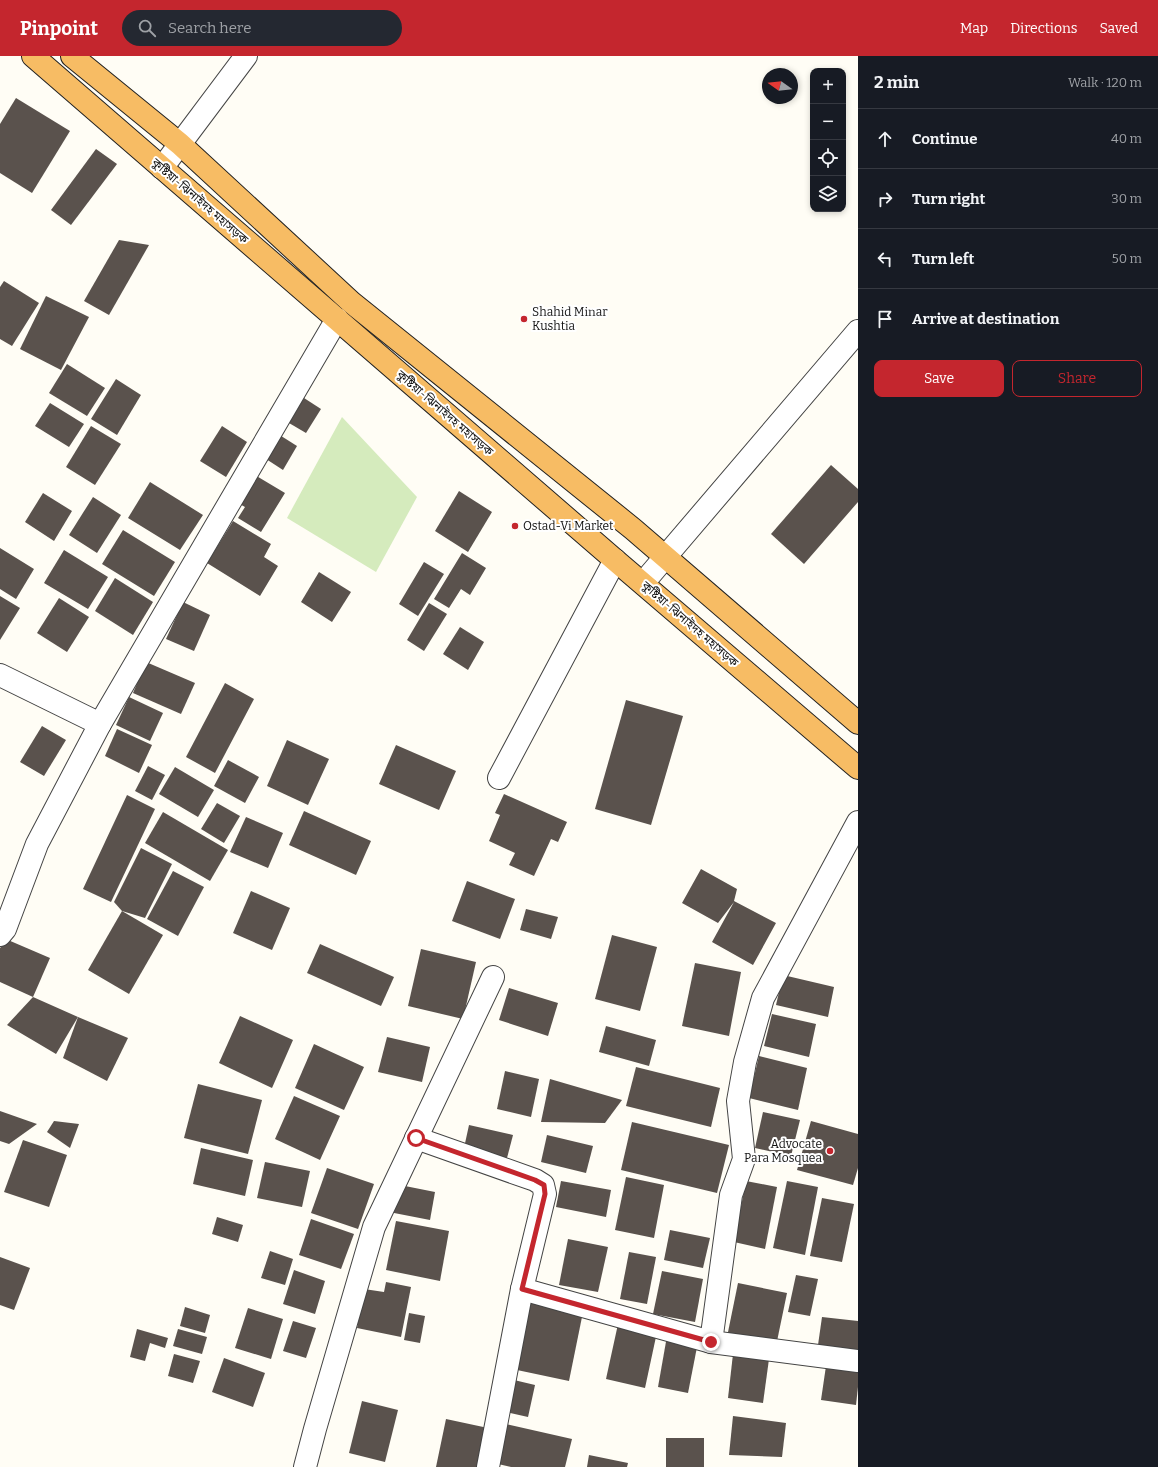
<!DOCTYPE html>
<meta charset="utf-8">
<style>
body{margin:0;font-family:Bitter,"Noto Sans Bengali",serif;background:#242831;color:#f1f3f6}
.controls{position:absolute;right:12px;top:12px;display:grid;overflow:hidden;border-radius:8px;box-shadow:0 2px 6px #0003}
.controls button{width:36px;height:36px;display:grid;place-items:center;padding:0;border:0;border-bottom:1px solid #363941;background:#171b24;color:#f1f3f6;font:20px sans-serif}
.compass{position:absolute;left:762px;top:12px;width:36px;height:36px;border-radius:50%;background:#171b24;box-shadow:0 2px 6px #0003;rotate:285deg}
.stop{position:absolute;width:12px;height:12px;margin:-9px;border:3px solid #c4262e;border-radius:50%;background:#fff}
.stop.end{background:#c4262e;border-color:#fff;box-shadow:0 1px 4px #0008}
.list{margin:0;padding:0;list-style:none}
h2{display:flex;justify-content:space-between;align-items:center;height:52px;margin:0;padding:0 16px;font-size:17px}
h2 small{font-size:13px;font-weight:400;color:#9ea1a6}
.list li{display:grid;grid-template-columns:26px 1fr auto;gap:12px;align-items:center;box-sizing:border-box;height:60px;padding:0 16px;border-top:1px solid #363941}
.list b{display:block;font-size:15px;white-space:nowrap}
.list em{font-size:13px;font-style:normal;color:#9ea1a6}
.actions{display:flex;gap:8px;padding:12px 16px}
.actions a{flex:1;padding:9px 0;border:1px solid #c4262e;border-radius:8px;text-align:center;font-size:14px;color:#c4262e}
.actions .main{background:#c4262e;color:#fff}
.icon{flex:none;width:22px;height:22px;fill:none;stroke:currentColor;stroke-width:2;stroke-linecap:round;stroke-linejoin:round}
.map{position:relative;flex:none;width:858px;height:1411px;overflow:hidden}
header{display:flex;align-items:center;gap:24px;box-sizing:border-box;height:56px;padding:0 20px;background:#c4262e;color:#fff}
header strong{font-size:19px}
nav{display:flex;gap:22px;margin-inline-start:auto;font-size:14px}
.search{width:280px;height:36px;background:#242831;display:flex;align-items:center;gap:10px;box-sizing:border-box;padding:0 14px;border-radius:22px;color:#9ea1a6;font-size:15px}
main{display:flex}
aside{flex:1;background:#171b24}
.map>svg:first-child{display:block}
</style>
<header>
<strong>Pinpoint</strong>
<div class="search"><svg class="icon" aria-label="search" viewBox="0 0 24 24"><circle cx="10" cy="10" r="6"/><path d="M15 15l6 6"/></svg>Search here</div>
<nav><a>Map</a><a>Directions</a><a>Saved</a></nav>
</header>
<main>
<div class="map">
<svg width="858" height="1411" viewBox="0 0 858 1411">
<rect width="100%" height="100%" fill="#fffdf5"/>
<!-- green -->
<path fill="#d5ebbd" d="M342,361L417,441L376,516L287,462Z"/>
<!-- building -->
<g fill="#5a524d">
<path d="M16,42L70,75L32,137L0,117V68Z"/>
<path d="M96,93L117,108L71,169L51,154Z"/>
<path d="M119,184L149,189L109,259L84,245Z"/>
<path d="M4,225L39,247L12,290L0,283V231Z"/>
<path d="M46,240L89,261L61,314L20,293Z"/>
<path d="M67,308L105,332L87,360L49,337Z"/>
<path d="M116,323L141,339L117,379L91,363Z"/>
<path d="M304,342L321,353L306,377L289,367Z"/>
<path d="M50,347L84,368L69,391L35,370Z"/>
<path d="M91,370L121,388L95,429L66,411Z"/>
<path d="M222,370L247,386L226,421L200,405Z"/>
<path d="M278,378L297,390L283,414L263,401Z"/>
<path d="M831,409L858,433V446L804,508L771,478Z"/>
<path d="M253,418L285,437L261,476L238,462L245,451L236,446Z"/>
<path d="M150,426L203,459L180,494L128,462Z"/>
<path d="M459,435L492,456L468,496L435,475Z"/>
<path d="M43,437L72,455L54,485L25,466Z"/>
<path d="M93,441L121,459L97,497L69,479Z"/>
<path d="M233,465L271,488L264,501L278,510L260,540L207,507Z"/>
<path d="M123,474L175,506L154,540L102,508Z"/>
<path d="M0,492L34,513L16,543L0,533Z"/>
<path d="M64,494L108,521L88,553L44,527Z"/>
<path d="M462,497L486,512L470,539L461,533L449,552L434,543Z"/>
<path d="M424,506L444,518L418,560L399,548Z"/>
<path d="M319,516L351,536L332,566L301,546Z"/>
<path d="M115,522L153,546L133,579L95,555Z"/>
<path d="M0,540L20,552L0,584Z"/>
<path d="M59,542L89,561L67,596L37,577Z"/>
<path d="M183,546L210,559L194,595L166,583Z"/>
<path d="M429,547L447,558L424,595L407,584Z"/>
<path d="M460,571L484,586L468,614L443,598Z"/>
<path d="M146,606L195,627L181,658L133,637Z"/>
<path d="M225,627L254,643L215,717L186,701Z"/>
<path d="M129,641L163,657L150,685L116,669Z"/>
<path d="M626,644L683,660L651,769L595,753Z"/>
<path d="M42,670L66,684L44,720L20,706Z"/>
<path d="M117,673L152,689L139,717L105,700Z"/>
<path d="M287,684L329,703L308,749L267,730Z"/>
<path d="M396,689L456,715L439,754L379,728Z"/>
<path d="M228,704L259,721L245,747L214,730Z"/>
<path d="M148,710L165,719L152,744L135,735Z"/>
<path d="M175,711L214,734L198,761L159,738Z"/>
<path d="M504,738L567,766L558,786L551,783L534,820L509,809L515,797L489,785L500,759L495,757Z"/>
<path d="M127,739L155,753L111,846L83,833Z"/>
<path d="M217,747L240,760L224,787L201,773Z"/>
<path d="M304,755L371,785L356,819L289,789Z"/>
<path d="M163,756L228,794L210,825L145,787Z"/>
<path d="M246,761L283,777L268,812L230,796Z"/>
<path d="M141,792L172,808L145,862L122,855L114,846Z"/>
<path d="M701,813L737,833L734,845L776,867L753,909L712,886L734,846L718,867L682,847Z"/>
<path d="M173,815L204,831L178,880L147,863Z"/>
<path d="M467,825L515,843L500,883L452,865Z"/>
<path d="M251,835L290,852L272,894L233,877Z"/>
<path d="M526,853L558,861L551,883L520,874Z"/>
<path d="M122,855L163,879L129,938L88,914Z"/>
<path d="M612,879L657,891L640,955L595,943Z"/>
<path d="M8,884L50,902L33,941L0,926V892Z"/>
<path d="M320,888L394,921L381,950L307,917Z"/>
<path d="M421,893L476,906L463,963L408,950Z"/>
<path d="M695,907L741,916L729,980L682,970Z"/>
<path d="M783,919L834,931L828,961L776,949Z"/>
<path d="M509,932L558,947L548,980L499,964Z"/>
<path d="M33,941L78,961L56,998L7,969Z"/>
<path d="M772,958L816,968L809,1001L764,990Z"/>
<path d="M240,960L293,984L272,1032L219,1007Z"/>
<path d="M78,961L128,982L107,1025L63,1002Z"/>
<path d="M606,970L656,984L649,1010L599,996Z"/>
<path d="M387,981L430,991L422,1026L378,1016Z"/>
<path d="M314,988L364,1011L344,1054L295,1032Z"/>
<path d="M759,1000L807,1012L798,1054L749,1042Z"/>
<path d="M636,1011L720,1032L711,1071L626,1050Z"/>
<path d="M505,1015L539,1023L531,1061L497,1053Z"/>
<path d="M550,1023L622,1044L605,1067L541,1066Z"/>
<path d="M198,1028L262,1044L248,1098L184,1082Z"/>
<path d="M294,1040L340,1060L320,1104L275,1083Z"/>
<path d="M0,1055L37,1068L9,1088L0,1085Z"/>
<path d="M763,1056L800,1064L791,1100L755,1092Z"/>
<path d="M54,1065L79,1068L70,1092L47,1076Z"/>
<path d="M811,1065L858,1078V1112L853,1129L797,1114Z"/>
<path d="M632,1066L729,1089L717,1137L621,1114Z"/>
<path d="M469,1069L513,1079L507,1102L464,1092Z"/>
<path d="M547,1079L593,1090L586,1117L541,1106Z"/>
<path d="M23,1084L67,1099L49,1151L4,1136Z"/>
<path d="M201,1092L253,1104L245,1140L193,1128Z"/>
<path d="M265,1106L310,1115L302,1151L257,1142Z"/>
<path d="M327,1112L374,1128L358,1173L311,1157Z"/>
<path d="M626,1121L664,1129L654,1182L615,1174Z"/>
<path d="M561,1125L611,1134L606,1161L556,1151Z"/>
<path d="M746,1125L777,1131L765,1193L734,1186Z"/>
<path d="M787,1125L818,1131L805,1199L773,1192Z"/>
<path d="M395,1128L435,1136L430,1164L389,1156Z"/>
<path d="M822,1142L854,1148L842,1206L810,1200Z"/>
<path d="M217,1161L243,1169L238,1186L212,1178Z"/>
<path d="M311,1163L354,1178L341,1213L299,1199Z"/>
<path d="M396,1165L449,1175L440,1225L386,1214Z"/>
<path d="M670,1174L710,1182L703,1212L664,1204Z"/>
<path d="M568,1183L608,1191L598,1236L559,1229Z"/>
<path d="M270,1195L293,1203L285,1229L261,1222Z"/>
<path d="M629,1196L656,1201L647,1248L620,1243Z"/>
<path d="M0,1201L30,1212L14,1254L0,1249Z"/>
<path d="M294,1214L325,1225L315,1258L283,1248Z"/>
<path d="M662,1215L703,1223L695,1266L653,1258Z"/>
<path d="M796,1219L818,1223L810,1260L788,1256Z"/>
<path d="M386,1226L411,1231L401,1281L357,1272L364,1233L384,1236Z"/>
<path d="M738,1227L787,1237L776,1290L727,1281Z"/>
<path d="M531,1246L583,1256L569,1325L517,1314Z"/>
<path d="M185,1251L210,1259L205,1277L180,1270Z"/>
<path d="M248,1252L283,1263L271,1303L235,1292Z"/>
<path d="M409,1257L425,1260L420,1287L404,1284Z"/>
<path d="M822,1261L858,1265V1294L818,1289Z"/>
<path d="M293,1265L316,1272L306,1302L283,1295Z"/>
<path d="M618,1268L657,1276L645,1332L606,1323Z"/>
<path d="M137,1273L168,1282L165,1292L150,1287L145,1305L130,1301Z"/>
<path d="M178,1273L207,1281L202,1298L173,1290Z"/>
<path d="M667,1280L698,1286L688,1337L658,1331Z"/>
<path d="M174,1298L200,1305L193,1327L168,1320Z"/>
<path d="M733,1298L769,1303L763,1347L728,1342Z"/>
<path d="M224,1302L265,1317L253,1351L212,1336Z"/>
<path d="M826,1310L858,1314V1331L856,1349L821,1344Z"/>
<path d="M514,1324L535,1329L528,1361L506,1356Z"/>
<path d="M362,1345L398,1354L385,1406L349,1397Z"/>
<path d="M733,1360L786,1367L782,1401L729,1399Z"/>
<path d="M446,1363L488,1372L479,1411H436Z"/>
<path d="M506,1368L572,1383L565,1411H511L498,1408Z"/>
<rect x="666" y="1382" width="38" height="29"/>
<path d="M589,1399L628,1407L627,1411H587Z"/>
</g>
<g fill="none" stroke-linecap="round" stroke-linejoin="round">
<!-- minor casing -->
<g stroke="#444" stroke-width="24">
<g id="minor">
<path d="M162,112L246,0"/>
<path d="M643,527L858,275"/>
<path d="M0,619L100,668"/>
<path d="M499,722L615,504"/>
<path d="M0,879L5,873L37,788L100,668L337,263"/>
<path d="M416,1082L535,1124L543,1129L545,1138L522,1233L488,1411"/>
<path d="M522,1233L711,1286L858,1305"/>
<path d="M711,1286L731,1139L744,1103L738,1045L745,1006L763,942L858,766"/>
<path d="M305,1411L315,1373L374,1171L493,921"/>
</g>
</g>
<!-- trunk casing -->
<g stroke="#222" stroke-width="24">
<g id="trunk">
<path d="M33,0L615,504L858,712"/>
<path d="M72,0L180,88L351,246L633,473L858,667"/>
</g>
</g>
<!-- minor -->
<use href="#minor" stroke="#fff" stroke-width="22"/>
<!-- trunk -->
<use href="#trunk" stroke="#f7bc64" stroke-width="22"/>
</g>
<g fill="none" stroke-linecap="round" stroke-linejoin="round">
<!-- route -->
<path stroke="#c4262e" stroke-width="5" d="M416,1082L535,1124L544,1129L545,1138L522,1233L711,1286"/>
</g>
<!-- markers -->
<g fill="#c4262e" stroke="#fff" stroke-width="1.5">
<circle cx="524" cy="263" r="4"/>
<circle cx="515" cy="470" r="4"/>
<circle cx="830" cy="1095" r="4"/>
</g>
<g text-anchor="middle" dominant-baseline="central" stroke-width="4" stroke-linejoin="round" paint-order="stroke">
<!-- street labels -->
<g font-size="12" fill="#111" stroke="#fff">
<text transform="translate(200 145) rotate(41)">কুষ্টিয়া-ঝিনাইদহ মহাসড়ক</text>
<text transform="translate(445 357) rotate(41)">কুষ্টিয়া-ঝিনাইদহ মহাসড়ক</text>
<text transform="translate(690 568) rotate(41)">কুষ্টিয়া-ঝিনাইদহ মহাসড়ক</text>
</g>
<!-- poi labels -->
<g font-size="12" fill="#111" stroke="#fff" text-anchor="start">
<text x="532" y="256">Shahid Minar<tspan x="532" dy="14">Kushtia</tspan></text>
<text x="523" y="470">Ostad-Vi Market</text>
<text x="822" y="1088" text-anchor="end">Advocate<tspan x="822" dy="14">Para Mosquea</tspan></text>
</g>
</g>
</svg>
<div class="controls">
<button>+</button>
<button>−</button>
<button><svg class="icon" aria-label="locate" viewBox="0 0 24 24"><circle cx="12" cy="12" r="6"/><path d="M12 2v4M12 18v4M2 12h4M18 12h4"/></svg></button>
<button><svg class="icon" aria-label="layers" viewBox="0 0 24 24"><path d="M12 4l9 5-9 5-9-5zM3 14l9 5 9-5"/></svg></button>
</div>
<svg class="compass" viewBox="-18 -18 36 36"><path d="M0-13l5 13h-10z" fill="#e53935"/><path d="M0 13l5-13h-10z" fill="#9ea1a6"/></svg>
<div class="stop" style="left:416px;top:1082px"></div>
<div class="stop end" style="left:711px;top:1286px"></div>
</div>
<aside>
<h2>2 min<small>Walk · 120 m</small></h2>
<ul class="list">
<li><svg class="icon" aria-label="ahead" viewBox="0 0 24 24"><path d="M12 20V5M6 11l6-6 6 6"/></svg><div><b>Continue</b></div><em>40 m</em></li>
<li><svg class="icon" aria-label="right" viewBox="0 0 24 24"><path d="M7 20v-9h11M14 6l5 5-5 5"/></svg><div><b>Turn right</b></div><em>30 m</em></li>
<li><svg class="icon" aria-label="left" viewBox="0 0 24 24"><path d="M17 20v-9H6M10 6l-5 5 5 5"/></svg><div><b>Turn left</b></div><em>50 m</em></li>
<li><svg class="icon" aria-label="arrive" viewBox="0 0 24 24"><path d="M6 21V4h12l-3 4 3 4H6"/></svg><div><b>Arrive at destination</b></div></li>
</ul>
<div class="actions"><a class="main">Save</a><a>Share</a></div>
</aside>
</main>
